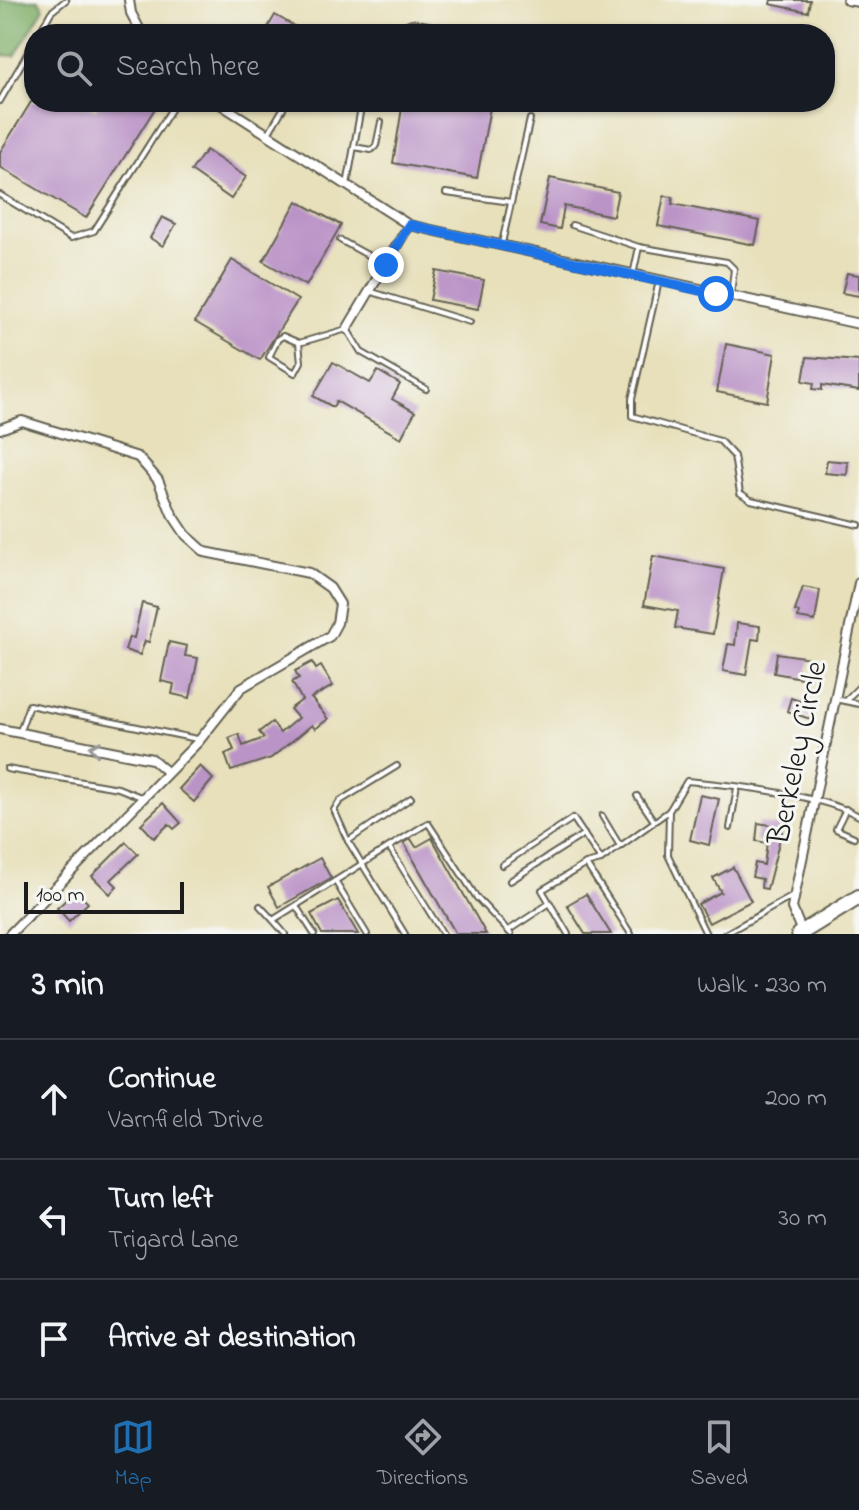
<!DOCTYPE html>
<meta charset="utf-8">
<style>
body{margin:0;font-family:"Indie Flower",sans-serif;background:#20242c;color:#f1f3f6}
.scale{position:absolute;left:24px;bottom:20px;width:160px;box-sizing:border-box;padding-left:8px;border:4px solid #1c1c1c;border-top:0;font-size:22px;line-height:28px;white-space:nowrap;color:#1c1c1c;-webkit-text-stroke:6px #f6f6f2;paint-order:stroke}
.stop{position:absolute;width:24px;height:24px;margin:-18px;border:6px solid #1a73e8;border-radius:50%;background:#fff}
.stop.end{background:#1a73e8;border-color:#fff;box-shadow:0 2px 8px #0008}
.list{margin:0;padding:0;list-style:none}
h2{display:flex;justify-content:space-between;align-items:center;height:104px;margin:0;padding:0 32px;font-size:34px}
h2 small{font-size:26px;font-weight:400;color:#9ea1a6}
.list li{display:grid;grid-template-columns:52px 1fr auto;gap:24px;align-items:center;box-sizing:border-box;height:120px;padding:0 32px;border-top:2px solid #363941}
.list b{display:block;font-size:30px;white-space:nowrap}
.list p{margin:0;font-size:26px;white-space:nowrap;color:#9ea1a6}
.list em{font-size:26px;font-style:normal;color:#9ea1a6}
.icon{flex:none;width:44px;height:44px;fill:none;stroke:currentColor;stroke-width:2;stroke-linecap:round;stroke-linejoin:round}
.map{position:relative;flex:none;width:859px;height:934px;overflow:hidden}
.search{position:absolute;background:#171b24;box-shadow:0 2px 6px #0004;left:24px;right:24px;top:24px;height:88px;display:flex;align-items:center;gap:20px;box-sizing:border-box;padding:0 28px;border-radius:32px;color:#9ea1a6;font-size:30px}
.sheet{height:464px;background:#171b24}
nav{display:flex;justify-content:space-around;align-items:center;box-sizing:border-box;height:112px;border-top:2px solid #363941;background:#171b24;font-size:22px;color:#9ea1a6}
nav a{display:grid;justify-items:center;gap:4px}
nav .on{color:#1f6fb2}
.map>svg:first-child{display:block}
</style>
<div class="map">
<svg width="859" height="934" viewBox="0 0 859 934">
<rect width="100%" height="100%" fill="#f6f6f2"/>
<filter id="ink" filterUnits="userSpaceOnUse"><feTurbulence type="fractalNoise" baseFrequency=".0125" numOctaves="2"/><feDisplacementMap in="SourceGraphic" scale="16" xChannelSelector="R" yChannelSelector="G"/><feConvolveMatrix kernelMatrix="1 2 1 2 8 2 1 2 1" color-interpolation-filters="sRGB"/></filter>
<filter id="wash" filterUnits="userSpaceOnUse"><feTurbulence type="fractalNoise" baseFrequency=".006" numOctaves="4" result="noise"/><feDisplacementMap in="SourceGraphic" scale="32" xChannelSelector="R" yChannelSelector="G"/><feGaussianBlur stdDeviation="1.8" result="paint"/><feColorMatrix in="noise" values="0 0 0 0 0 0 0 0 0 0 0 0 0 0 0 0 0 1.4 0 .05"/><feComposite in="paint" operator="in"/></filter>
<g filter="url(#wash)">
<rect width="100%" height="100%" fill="#e7e0ba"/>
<!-- forest -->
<path fill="#7eae68" stroke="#4d6542" stroke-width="2" d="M0,0H38L44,8L15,56L0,55Z"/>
<g id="blocks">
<!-- building -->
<g fill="#bb94c7">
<path d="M771,0H810L808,12L770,4Z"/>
<path d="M275,15L308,34H264Z"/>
<path d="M31,102H81L95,110L100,102H159L86,218L0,167V152Z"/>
<path d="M403,102H491L477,178L393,163Z"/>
<path d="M206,150L246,177L231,199L191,171Z"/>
<path d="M550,178L618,192L613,216L564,206L560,229L540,225Z"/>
<path d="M664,196L673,197L672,204L760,221L755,245L658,226Z"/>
<path d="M297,201L341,225L306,286L263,261Z"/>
<path d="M162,217L176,224L163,246L150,238Z"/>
<path d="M232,260L298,300L260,360L195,322Z"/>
<path d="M436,271L484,280L478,309L430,300Z"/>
<path d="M847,273L859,275V296L842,293Z"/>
<path d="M726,344L775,354L767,402L717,392Z"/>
<path d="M807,357L859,361V391L822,385V390L813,389L814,383L803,381Z"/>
<path d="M333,362L370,383L378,371L400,384L392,399L415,412L401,438L336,401L333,407L313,396Z"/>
<path d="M827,460L848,462L847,475L825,473Z"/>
<path d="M653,556L724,569L713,634L675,628L678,611L644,605Z"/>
<path d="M803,587L820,590L815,621L798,618L799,612L795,611Z"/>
<path d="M142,603L157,607L149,642L145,641L140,655L125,650L129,637L134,638Z"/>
<path d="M737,623L760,626L759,640L752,639L746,675L723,671L728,644L735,645Z"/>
<path d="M169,642L187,646L185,656L198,658L190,698L172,694L174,684L161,681Z"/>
<path d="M777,653L810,658L807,679L774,673Z"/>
<path d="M312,662L316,669L321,666L333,686L311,698L328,719L315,729L312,725L271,758L231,771L225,754L234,750L229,738L239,734L243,746L264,738L259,732L272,722L280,733L298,718L290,709L302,700L292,682L299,678L295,671Z"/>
<path d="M791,698L814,706L810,719L787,711Z"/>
<path d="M200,766L213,779L194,802L179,789Z"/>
<path d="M700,795L719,799L709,845L690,840Z"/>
<path d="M163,803L181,823L174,829L169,824L154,838L141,824Z"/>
<path d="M758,823L783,827L767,889L761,888L762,879L752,877L755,863L764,865L767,843L756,841Z"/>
<path d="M432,838L486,934H456L404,843L411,839L416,847Z"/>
<path d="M126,842L138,854L111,880L117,886L110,894L92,876Z"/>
<path d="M320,858L331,878L279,907L268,887Z"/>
<path d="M733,867L751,901L709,923L698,904L721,892L713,878Z"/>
<path d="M76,891L88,903L69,921L57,908Z"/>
<path d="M586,894L611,934H585L567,905Z"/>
<path d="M338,900L358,934H322L311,914Z"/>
</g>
</g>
</g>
<g filter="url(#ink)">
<use href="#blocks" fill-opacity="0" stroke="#636153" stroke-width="2"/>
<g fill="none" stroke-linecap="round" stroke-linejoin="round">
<!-- service casing -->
<g stroke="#636153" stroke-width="8">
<g id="service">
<path d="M39,34L51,12L66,0"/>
<path d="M380,34L412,22L455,30"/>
<path d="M0,101L34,42"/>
<path d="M275,102L284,107"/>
<path d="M268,134L287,102"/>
<path d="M354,147L371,150L376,146L381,122"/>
<path d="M347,185L362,102"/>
<path d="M446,193L511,202"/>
<path d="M0,195L71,238L94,231L176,102"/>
<path d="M572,225L639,247L727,262L734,269L731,295"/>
<path d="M340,240L384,264"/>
<path d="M502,243L530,119"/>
<path d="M633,275L639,247"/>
<path d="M659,281L632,399V416L720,441L734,456L740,493L751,500L859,525"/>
<path d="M372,292L470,322"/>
<path d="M299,343L301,362L295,373L269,357L278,339L283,336L299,343L347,329L361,352L426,389"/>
<path d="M835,699L859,704"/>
<path d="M845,701L859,687"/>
<path d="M20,731L29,705L197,739"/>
<path d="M397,766L340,801L334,810L348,841L405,934"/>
<path d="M7,769L118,788L141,797"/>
<path d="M637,796L654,821"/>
<path d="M846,809L836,829L854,837"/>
<path d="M602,816L620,846"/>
<path d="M730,828L737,788"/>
<path d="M348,841L411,798"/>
<path d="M601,860L669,811"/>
<path d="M502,865L573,818L601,860L586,864"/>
<path d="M335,881L367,934"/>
<path d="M510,881L584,834"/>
<path d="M260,906L273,920L389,847"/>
<path d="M296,906L314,934"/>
<path d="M273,920L285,934"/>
<path d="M509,930L550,903"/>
<path d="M443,934L389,847L428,823L477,898L511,934"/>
<path d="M568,934L542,890L586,864L631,934"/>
<path d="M706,934L668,855L669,811L687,781C732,785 821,795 859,816"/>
<path d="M725,934L793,896"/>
</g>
</g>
<!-- minor casing -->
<g stroke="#636153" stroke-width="12">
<g id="minor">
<path d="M129,0L131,13L142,34"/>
<path d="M847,0L859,2"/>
<path d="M217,102L409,225L859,324"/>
<path d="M347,329L409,225"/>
<path d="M0,429L22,421L138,457L158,480L172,514L186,535L205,552L309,573L330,588L340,604L337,623L330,636L241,688L198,742L10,934"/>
<path d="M0,729L152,759L167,772"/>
<path d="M802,932L792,908L859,583"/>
</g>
</g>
<!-- primary casing -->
<g stroke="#636153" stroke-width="18">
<path id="primary" d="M799,934L859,897"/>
</g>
<!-- service -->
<use href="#service" stroke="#fff" stroke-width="4"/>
<!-- minor -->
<use href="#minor" stroke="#fff" stroke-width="8"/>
<!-- primary -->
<use href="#primary" stroke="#fff" stroke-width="14"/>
</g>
<!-- one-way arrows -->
<defs><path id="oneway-chevron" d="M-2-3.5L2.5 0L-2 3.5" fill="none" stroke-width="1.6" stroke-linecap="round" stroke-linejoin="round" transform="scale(2)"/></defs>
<use stroke="#999" href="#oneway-chevron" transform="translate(95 748) rotate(-169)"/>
</g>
<g fill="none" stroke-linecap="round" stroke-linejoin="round" filter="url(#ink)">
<!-- route -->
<path stroke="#1a73e8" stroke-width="10" d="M386,265L409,225L716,294"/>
</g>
<g text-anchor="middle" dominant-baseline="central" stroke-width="6" stroke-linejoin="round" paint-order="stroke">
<!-- street labels -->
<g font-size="32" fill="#1c1c1c" stroke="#f6f6f2">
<text transform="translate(799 753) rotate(-78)">Berkeley Circle</text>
</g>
</g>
</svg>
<div class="scale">100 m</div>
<div class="stop" style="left:716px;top:294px"></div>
<div class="stop end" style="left:386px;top:265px"></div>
<div class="search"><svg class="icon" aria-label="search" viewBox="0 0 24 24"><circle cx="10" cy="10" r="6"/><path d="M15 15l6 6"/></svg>Search here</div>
</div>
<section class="sheet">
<h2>3 min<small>Walk · 230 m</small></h2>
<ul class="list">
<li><svg class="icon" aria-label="ahead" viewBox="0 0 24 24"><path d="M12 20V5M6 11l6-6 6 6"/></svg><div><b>Continue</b><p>Varnfield Drive</p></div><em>200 m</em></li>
<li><svg class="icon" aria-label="left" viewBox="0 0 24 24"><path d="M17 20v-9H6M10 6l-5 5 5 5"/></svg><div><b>Turn left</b><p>Trigard Lane</p></div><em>30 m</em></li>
<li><svg class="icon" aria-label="arrive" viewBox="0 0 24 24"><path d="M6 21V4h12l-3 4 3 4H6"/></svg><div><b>Arrive at destination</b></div></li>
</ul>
</section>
<nav>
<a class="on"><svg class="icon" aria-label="map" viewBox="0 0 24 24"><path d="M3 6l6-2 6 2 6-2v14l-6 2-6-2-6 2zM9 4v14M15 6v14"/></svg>Map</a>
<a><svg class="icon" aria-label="directions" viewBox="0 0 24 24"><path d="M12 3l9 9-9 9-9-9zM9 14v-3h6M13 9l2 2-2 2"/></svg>Directions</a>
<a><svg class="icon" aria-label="saved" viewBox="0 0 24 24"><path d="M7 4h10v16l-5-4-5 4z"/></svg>Saved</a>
</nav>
